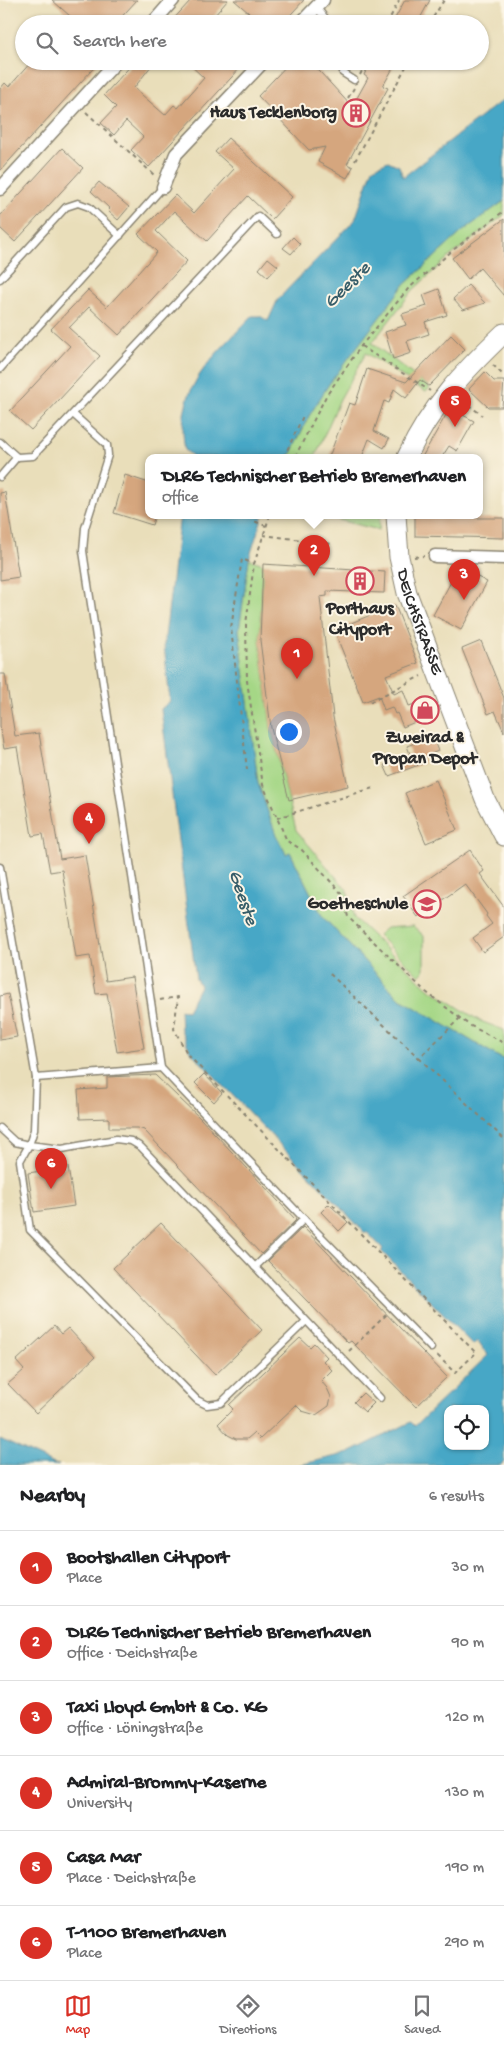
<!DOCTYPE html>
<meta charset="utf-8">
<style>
body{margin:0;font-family:"Gochi Hand",sans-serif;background:#f6f6f6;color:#202124}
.controls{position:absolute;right:15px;bottom:15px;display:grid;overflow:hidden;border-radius:10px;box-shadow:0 1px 4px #0004}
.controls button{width:45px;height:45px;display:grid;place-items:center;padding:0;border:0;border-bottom:1px solid #e0e0e0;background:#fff;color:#202124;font:25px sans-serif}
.you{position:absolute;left:288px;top:731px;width:18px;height:18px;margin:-12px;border:4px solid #fff;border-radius:50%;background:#1a73e8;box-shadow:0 0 0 8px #1a73e833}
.badge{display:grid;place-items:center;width:32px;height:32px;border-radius:50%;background:#d93025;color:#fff;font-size:16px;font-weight:700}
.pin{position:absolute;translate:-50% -41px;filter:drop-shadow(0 1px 2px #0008)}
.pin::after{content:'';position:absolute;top:26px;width:18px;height:15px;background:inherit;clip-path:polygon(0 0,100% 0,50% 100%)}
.popup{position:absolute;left:145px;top:454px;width:338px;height:65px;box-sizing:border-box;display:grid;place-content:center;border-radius:10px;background:#fff;filter:drop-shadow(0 1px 4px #0005);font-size:16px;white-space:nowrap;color:#757577}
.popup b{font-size:19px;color:#202124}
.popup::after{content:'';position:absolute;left:50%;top:100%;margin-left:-10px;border:10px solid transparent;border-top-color:#fff}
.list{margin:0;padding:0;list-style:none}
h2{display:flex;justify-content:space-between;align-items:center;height:65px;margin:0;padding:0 20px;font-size:21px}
h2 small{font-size:16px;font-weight:400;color:#757577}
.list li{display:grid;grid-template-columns:32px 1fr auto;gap:15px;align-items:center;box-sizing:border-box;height:75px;padding:0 20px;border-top:1px solid #e0e0e0}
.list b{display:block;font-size:19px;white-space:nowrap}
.list p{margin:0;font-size:16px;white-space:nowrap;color:#757577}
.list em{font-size:16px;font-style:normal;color:#757577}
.icon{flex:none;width:28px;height:28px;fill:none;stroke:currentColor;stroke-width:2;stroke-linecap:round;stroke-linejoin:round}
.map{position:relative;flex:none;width:504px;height:1465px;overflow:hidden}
.search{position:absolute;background:#fff;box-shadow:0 1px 4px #0004;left:15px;right:15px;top:15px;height:55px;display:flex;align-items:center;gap:12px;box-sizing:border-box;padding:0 18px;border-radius:28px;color:#757577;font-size:19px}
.sheet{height:515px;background:#fff}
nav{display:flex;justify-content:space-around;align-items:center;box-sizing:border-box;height:70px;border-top:1px solid #e0e0e0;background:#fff;font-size:14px;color:#757577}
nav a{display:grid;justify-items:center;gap:2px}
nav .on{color:#d93025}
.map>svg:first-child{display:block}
</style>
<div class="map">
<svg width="504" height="1465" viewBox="0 0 504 1465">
<rect width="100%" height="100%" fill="#fcf5e5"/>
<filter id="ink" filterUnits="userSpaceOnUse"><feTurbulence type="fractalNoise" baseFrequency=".02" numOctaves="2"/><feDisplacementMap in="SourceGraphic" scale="10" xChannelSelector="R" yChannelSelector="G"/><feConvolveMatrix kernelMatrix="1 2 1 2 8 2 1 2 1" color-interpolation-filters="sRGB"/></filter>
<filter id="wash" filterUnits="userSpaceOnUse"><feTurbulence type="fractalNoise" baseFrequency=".0096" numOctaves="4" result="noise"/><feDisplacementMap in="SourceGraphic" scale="20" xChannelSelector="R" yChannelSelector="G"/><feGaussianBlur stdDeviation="1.12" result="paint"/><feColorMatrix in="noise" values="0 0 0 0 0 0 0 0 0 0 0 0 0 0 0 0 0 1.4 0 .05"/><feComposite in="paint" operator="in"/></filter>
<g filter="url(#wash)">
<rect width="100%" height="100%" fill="#e9deba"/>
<!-- green -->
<g fill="#a5d786" stroke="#688158">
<path d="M504,201V215L448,258L413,290L372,343L430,388L426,392L366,353L340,399L315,457H289L309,416L329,384L404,285L463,231Z"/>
<path d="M320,515H380L379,530Z"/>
<path d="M249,559L263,564L260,640L271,728L296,830L347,890L354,918L428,988L480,1021L504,1030V1060L399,998L322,916L290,852L286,854L276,835L258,783L239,630Z"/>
<path d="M413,926L424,936V971L419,976L378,935L386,928Z"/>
</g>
<!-- water -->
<g fill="#46a7c6" stroke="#386978" fill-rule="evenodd">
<path d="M504,99V201L463,231L404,285L329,384L309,416L289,457H194L185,450C174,386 212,359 252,316H260L268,321L278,299L355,220L373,168L388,161L399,166L403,177Z"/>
<path d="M180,515H263L249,559L239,630L258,783L276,835L286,854L290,852L322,916L399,998L504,1060V1462L501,1465H299L349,1453L411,1422L415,1426L488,1355L477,1341L473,1345L381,1251L383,1249L367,1232L365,1233L190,1051L181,1030L180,1010L187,1011L200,986L196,979L161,709L170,701L164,645ZM448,1409H485V1446H448Z"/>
<path d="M0,1439L54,1464L59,1465H0Z"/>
</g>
<g id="blocks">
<!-- building -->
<g fill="#d5a67e">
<path d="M52,0H137L115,24H79Z"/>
<path d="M191,0H228L207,24H169Z"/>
<path d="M234,0H304L282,24H251L256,19Z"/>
<path d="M405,0H430L417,24H392Z"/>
<path d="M32,61H100L0,171V89L5,83L9,87Z"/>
<path d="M135,61H155L134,88L165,115L174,105L178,108L204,78L186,61H236L242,66L149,167L131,150L143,137L126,121L114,135L101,123L116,107L104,95Z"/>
<path d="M291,61H310L352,107L368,78L364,75L371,61H397L383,86L388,88L347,164L353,167L347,178L318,162L325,147L309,150L258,96Z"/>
<path d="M228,138L292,197L272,219L248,196L207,241L174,211L156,231L187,261L119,335L89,307L69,328L100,356L31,430L10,411L70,346L51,329L88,290L107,307L157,252L138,234L175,195L194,213L234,169L215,152Z"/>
<path d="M62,148L83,168L15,242L0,228V216Z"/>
<path d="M99,182L129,207L118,220L108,211L110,209L91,191Z"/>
<path d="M504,219V296L480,268L468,279L452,258Z"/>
<path d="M293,237L300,244L291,254L283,248Z"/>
<path d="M268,258L278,266L268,277L259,269Z"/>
<path d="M468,285L485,303L463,310L453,299Z"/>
<path d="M439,289L447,315L425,322L429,334L407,341L411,353L393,359L385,332L406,325L402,314L427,306L423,295Z"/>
<path d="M451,335L465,349L429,386L420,380L406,398L394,389L389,403L384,401L374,431L389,439L384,448L369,439L362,457H329L349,403L355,405L367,369L406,382Z"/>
<path d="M485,372L494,381H504L502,407H488L469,389Z"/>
<path d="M450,408L474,421L457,451L449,446L442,457H422Z"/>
<path d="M125,475L149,483V515H155L152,525L114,513Z"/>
<path d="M5,492L19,577L0,580V493Z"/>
<path d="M415,515H474V518H504V538L415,536Z"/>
<path d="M263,564L385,572L384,593L327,591V596L320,597L333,717L348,786L289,800L271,728L260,640Z"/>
<path d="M459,567L487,582L461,630L433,615Z"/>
<path d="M395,605L418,663L386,675L394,694L403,690L409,706L429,699L435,714L403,727L397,713L395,714L392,707L384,710L379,696L363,702L334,630Z"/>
<path d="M481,641L504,698V732L495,711L488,714L462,649Z"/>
<path d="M0,674H5L15,736L39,733L60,859L85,855L106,981L132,977L144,1048L117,1052L107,993L96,994L90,956L76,958L62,870L50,872L43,834L32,836L17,747L4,749L0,726Z"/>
<path d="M432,736L438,751L422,758L424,763L389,776L384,765L410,754L407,746Z"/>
<path d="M436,780L457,830L426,843L405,793Z"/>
<path d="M470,850L484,871L480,874L504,907V937L483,952L473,938L492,924L486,916L487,914L465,884L418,917L403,896Z"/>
<path d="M8,994L17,1037L0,1040V996Z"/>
<path d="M204,1074L222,1093L214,1102L195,1083Z"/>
<path d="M155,1075L200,1118L296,1220L261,1254L144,1130L138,1128H109V1118L80,1119L78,1090L107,1088V1077Z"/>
<path d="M68,1167L74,1206L34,1212L28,1173Z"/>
<path d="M329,1204L348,1222L339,1231L321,1212Z"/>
<path d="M161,1223L262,1330L215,1375L113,1268Z"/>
<path d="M303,1227L447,1377L416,1407L351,1341L348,1343L268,1261Z"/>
<path d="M54,1326L61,1334L68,1328L95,1357L36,1413L8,1384L24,1370L16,1361Z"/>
<path d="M300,1338L310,1347L314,1343L327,1357L323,1361L332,1370L321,1381L327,1388L331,1397L329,1406L316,1415L302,1411L296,1405L260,1439L254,1433L247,1439H236L228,1435L218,1424L233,1409L229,1405Z"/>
<path d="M363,1393L374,1403L365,1412L354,1402Z"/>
</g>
</g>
</g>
<g filter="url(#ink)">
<use href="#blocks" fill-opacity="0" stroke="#8a8472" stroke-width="1"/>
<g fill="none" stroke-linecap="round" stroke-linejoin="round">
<!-- service casing -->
<g stroke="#8a8472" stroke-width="9">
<g id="service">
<path d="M316,7L330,24"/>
<path d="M349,61L343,73L354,80"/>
<path d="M0,279L66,207L78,203L89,207L120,236"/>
<path d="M0,369L163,187"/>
<path d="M73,414L107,445L108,455L85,528L83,551L161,1068L304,1219L431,1348"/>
<path d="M0,442L17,457"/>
<path d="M0,477L17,457L33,456L258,216L277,234"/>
<path d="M0,867L36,1078L34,1130L29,1145L20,1161L30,1230L197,1400L207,1405L221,1403L306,1321"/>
<path d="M36,1078L161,1068"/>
<path d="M0,1128L15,1142L29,1145L62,1149L116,1139L131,1141L141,1147L380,1398"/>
<path d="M255,1267L304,1219"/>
</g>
</g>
<!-- minor casing -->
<g stroke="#8a8472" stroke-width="15">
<g id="minor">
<path d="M152,24L173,0"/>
<path d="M300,24L323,0"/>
<path d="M163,187L176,154L264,61"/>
<path d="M0,189L117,61"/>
<path d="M435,556L504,558"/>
</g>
</g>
<!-- secondary casing -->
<g stroke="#8a8472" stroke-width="21">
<g id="secondary">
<path d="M407,457C431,406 463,372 504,333"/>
<path id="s1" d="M396,515L399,557L407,593L485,799L504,836"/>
</g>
</g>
<!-- path -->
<g stroke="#8a8472" stroke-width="2" stroke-dasharray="4 4" stroke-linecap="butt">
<path d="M387,24L399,0"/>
<path d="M429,24L444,0"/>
<path d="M360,75L367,61"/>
<path d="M348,98L354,88"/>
<path d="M86,112L154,175"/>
<path d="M355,161L409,61"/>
<path d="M361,346L430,391"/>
<path d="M493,365L504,376"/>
<path d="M462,400L482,415"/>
<path d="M284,457L303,416"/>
<path d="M295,457L326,396L361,346L408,289L453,250L504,211"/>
<path d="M257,515L254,521L266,526"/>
<path d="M270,515L254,564L246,624L247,681L263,785L287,841L301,849L343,895L348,917L426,992L469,1025L504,1043"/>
<path d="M263,535L333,544"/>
<path d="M414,557L424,556"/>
<path d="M370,702L421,676"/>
<path d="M247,770L231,628L242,559L254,564"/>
<path d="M277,818L373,788"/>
<path d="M330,974L419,1058L460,1018"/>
<path d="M160,1000L178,997L174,1029L188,1055L476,1353L455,1373L436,1354"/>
<path d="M419,1058L504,1139"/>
<path d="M349,1351L387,1314"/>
</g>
<!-- service -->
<use href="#service" stroke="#fff" stroke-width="6"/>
<!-- minor -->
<use href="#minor" stroke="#fff" stroke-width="12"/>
<!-- secondary -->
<use href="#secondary" stroke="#fff" stroke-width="19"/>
</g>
</g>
<!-- icons -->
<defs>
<g id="building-ring" transform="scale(1.4375)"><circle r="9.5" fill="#fcf5e5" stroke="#d1495b" stroke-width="1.5"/><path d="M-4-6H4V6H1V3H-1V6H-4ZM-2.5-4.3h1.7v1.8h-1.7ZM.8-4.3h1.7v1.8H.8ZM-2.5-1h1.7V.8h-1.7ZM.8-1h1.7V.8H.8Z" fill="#d1495b"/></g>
<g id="shop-ring" transform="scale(1.4375)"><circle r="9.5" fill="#fcf5e5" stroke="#d1495b" stroke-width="1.5"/><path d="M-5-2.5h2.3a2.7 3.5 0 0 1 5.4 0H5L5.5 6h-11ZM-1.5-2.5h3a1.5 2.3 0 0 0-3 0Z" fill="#d1495b"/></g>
<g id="school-ring" transform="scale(1.4375)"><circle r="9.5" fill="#fcf5e5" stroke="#d1495b" stroke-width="1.5"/><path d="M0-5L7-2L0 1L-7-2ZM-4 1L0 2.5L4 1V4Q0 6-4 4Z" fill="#d1495b"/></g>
</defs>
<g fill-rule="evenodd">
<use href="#building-ring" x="356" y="113"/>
<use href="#building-ring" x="360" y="581"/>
<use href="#shop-ring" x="425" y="710"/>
<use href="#school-ring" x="427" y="904"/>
</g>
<g text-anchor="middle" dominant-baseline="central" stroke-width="4" stroke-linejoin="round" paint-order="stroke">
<!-- poi labels -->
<g font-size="18" font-weight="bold" fill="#2b2b2b" stroke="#fcf5e5" text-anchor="end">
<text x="337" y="113">Haus Tecklenborg</text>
<text x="360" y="609" text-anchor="middle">Porthaus<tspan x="360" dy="21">Cityport</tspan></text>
<text x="425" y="738" text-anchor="middle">Zweirad &amp;<tspan x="425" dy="21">Propan Depot</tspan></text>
<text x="408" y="904">Goetheschule</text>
</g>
<!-- street labels -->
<g font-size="18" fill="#2b2b2b" stroke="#fcf5e5">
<text stroke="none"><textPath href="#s1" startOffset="110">DEICHSTRASSE</textPath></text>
</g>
<!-- water labels -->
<g font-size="19" font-style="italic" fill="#365d69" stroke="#fcf5e5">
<text transform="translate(348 286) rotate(-45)">Geeste</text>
<text transform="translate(242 898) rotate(71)">Geeste</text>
</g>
</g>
</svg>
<div class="controls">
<button><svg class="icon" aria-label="locate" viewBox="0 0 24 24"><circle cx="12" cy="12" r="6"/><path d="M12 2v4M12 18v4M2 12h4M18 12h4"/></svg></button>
</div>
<div class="you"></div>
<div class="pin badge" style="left:297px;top:679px">1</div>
<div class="pin badge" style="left:314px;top:576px">2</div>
<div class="popup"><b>DLRG Technischer Betrieb Bremerhaven</b>Office</div>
<div class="pin badge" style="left:464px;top:600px">3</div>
<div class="pin badge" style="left:89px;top:844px">4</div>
<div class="pin badge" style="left:455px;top:427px">5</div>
<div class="pin badge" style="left:51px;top:1189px">6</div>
<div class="search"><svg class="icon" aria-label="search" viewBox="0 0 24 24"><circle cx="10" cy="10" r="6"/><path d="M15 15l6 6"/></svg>Search here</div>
</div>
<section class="sheet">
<h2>Nearby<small>6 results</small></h2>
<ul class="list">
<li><span class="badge">1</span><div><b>Bootshallen Cityport</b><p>Place</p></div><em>30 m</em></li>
<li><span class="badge">2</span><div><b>DLRG Technischer Betrieb Bremerhaven</b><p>Office · Deichstraße</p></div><em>90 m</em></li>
<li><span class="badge">3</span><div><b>Taxi Lloyd GmbH &amp; Co. KG</b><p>Office · Löningstraße</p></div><em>120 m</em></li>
<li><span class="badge">4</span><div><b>Admiral-Brommy-Kaserne</b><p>University</p></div><em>130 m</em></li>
<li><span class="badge">5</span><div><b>Casa Mar</b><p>Place · Deichstraße</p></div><em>190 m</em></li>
<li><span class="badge">6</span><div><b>T-1100 Bremerhaven</b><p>Place</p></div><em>290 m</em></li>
</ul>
</section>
<nav>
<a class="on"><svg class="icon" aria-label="map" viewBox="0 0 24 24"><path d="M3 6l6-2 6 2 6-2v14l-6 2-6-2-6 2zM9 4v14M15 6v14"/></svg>Map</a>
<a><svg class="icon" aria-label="directions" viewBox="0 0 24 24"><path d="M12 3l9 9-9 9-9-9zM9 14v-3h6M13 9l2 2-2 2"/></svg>Directions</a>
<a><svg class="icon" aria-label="saved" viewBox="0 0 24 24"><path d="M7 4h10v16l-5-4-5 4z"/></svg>Saved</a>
</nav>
